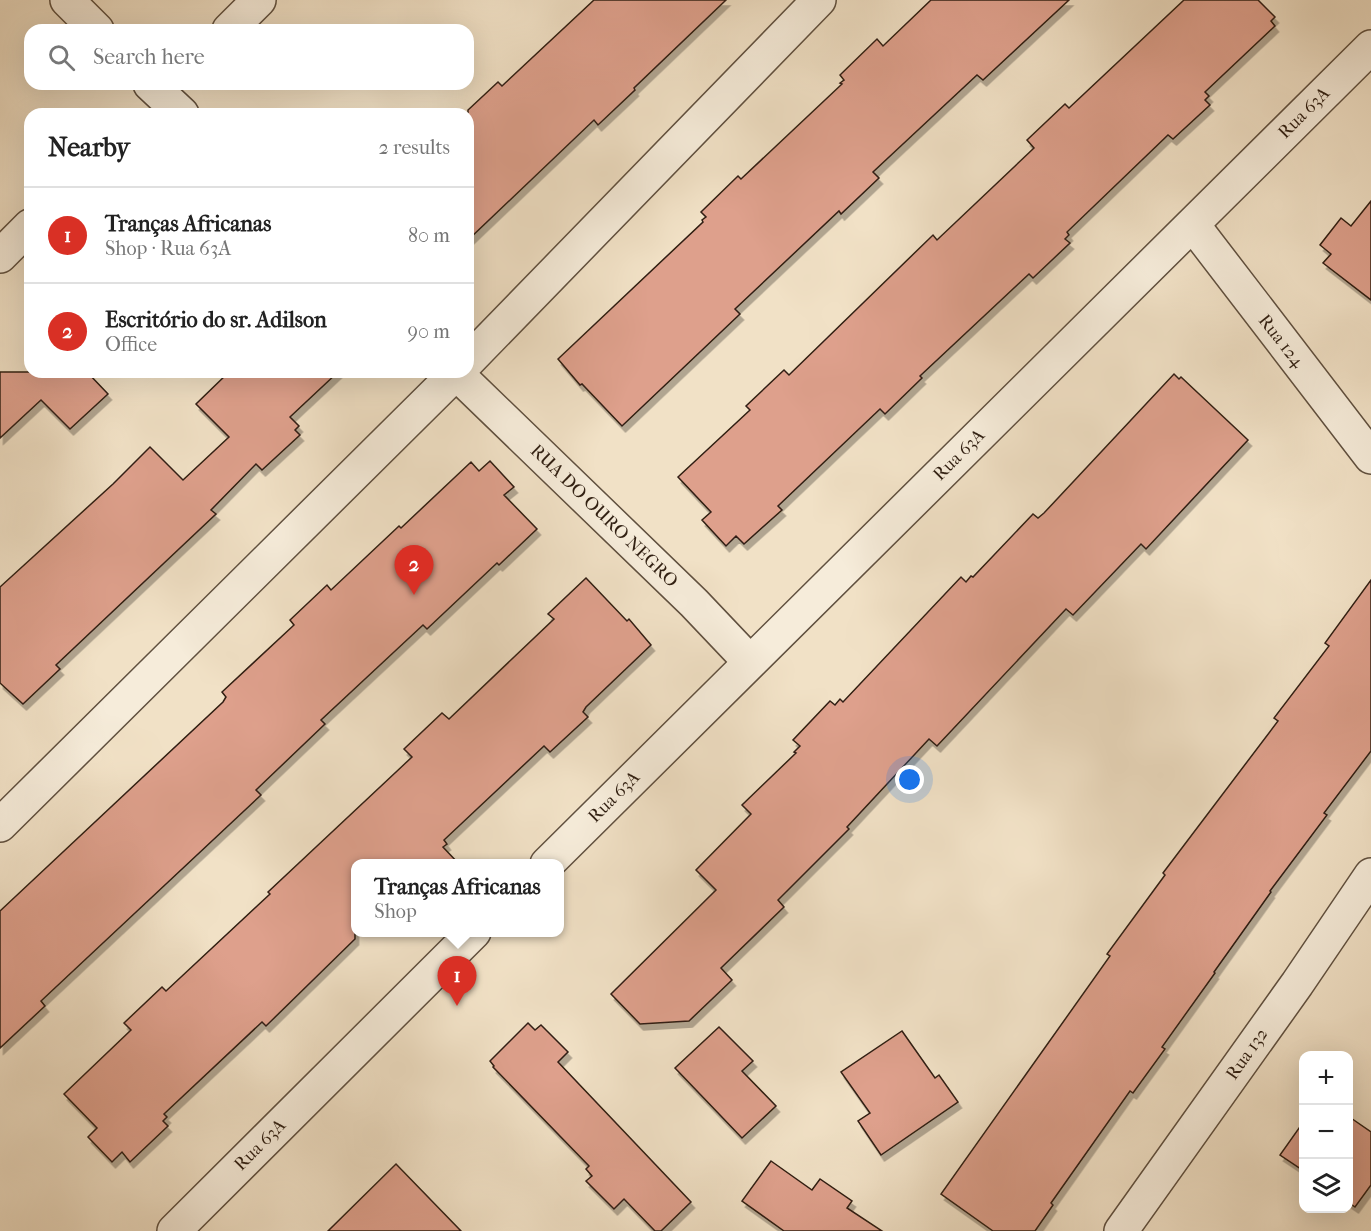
<!DOCTYPE html>
<meta charset="utf-8">
<style>
body{margin:0;font-family:"IM FELL French Canon",serif;background:#f2f2f2;color:#222}
.controls{position:absolute;right:18px;bottom:18px;display:grid;overflow:hidden;border-radius:12px;box-shadow:0 6px 24px #0002}
.controls button{width:54px;height:54px;display:grid;place-items:center;padding:0;border:0;border-bottom:2px solid #e0e0e0;background:#fff;color:#222;font:30px sans-serif}
.you{position:absolute;left:910px;top:780px;width:21px;height:21px;margin:-15px;border:4px solid #fff;border-radius:50%;background:#1a73e8;box-shadow:0 0 0 9px #1a73e833}
.badge{display:grid;place-items:center;width:39px;height:39px;border-radius:50%;background:#d93025;color:#fff;font-size:20px;font-weight:700}
.pin{position:absolute;translate:-50% -50px;filter:drop-shadow(0 2px 3px #0008)}
.pin::after{content:'';position:absolute;top:32px;width:21px;height:18px;background:inherit;clip-path:polygon(0 0,100% 0,50% 100%)}
.popup{position:absolute;left:351px;top:859px;width:213px;height:78px;box-sizing:border-box;display:grid;place-content:center;border-radius:12px;background:#fff;filter:drop-shadow(0 2px 4px #0005);font-size:20px;white-space:nowrap;color:#767676}
.popup b{font-size:22px;color:#222}
.popup::after{content:'';position:absolute;left:50%;top:100%;margin-left:-12px;border:12px solid transparent;border-top-color:#fff}
.list{margin:0;padding:0;list-style:none}
h2{display:flex;justify-content:space-between;align-items:center;height:78px;margin:0;padding:0 24px;font-size:26px}
h2 small{font-size:20px;font-weight:400;color:#767676}
.list li{display:grid;grid-template-columns:39px 1fr auto;gap:18px;align-items:center;box-sizing:border-box;height:96px;padding:0 24px;border-top:2px solid #e0e0e0}
.list b{display:block;font-size:22px;white-space:nowrap}
.list p{margin:0;font-size:20px;white-space:nowrap;color:#767676}
.list em{font-size:20px;font-style:normal;color:#767676}
.icon{flex:none;width:33px;height:33px;fill:none;stroke:currentColor;stroke-width:2;stroke-linecap:round;stroke-linejoin:round}
.map{position:relative;flex:none;width:1371px;height:1231px;overflow:hidden}
.search{position:absolute;background:#fff;box-shadow:0 6px 24px #0002;left:24px;top:24px;width:450px;height:66px;display:flex;align-items:center;gap:15px;box-sizing:border-box;padding:0 21px;border-radius:18px;color:#767676;font-size:22px}
.panel{position:absolute;background:#fff;box-shadow:0 6px 24px #0002;left:24px;top:108px;width:450px;height:270px;border-radius:18px}
.map>svg:first-child{display:block}
</style>
<div class="map">
<svg width="1371" height="1231" viewBox="0 0 1371 1231">
<defs>
<filter id="shadow"><feDropShadow dx="3.5" dy="6" stdDeviation="0" flood-color="#0004"/></filter>
</defs>
<rect width="100%" height="100%" fill="#f1e1c6"/>
<filter id="stains"><feTurbulence type="fractalNoise" baseFrequency=".00333" numOctaves="4"/><feColorMatrix values="0 0 0 0 .2 0 0 0 0 .09 0 0 0 0 .02 0 0 0 .5 -.17"/></filter>
<radialGradient id="worn" r=".72"><stop offset=".6" stop-color="#630" stop-opacity="0"/><stop offset="1" stop-color="#630" stop-opacity=".3"/></radialGradient>
<!-- building -->
<g fill="#dea08c" stroke="#301f12" stroke-width="1.5" filter="url(#shadow)">
<path d="M594,0H726L634,88L635,90L598,125L594,120L468,240V110L498,82L502,86Z"/>
<path d="M931,0H1069L983,80L977,75L873,172L879,178L841,214L839,211L735,309L740,314L622,426L582,384L580,385L558,359L703,222L702,220L706,217L701,212L738,176L741,179L842,84L840,83L844,80L840,75L877,39L883,46Z"/>
<path d="M1184,0H1258L1275,17L1271,21L1275,26L1205,92L1209,96L1205,100L1210,105L1173,139L1168,135L1067,232L1069,235L1065,239L1070,243L1033,278L1029,274L920,376L922,378L885,414L880,409L778,506L782,510L744,544L736,536L726,546L702,520L711,512L678,477L750,410L746,406L784,370L789,375L933,235L937,240L1034,148L1027,140L1065,104L1069,108Z"/>
<path d="M1371,201V300L1323,263L1331,254L1320,245L1341,218L1351,226Z"/>
<path d="M0,372H87L108,394L70,429L41,400L0,438Z"/>
<path d="M229,372H338L290,417L299,426L295,430L300,435L262,470L256,464L211,510L216,514L56,665L60,669L23,704L0,683V587L113,484L150,447L183,480L229,437L196,404Z"/>
<path d="M1174,374L1179,379L1181,377L1248,440L1146,549L1141,544L1073,615L1066,609L937,746L929,739L847,827L849,829L778,900L784,907L721,968L732,980L689,1021L640,1024L611,994L716,890L696,870L751,814L742,805L796,753L794,752L800,746L793,740L830,701L835,705L840,699L843,702L961,577L966,582L971,576L973,577L1033,514L1038,518L1044,513Z"/>
<path d="M490,461L514,487L504,495L537,529L499,565L497,563L427,629L423,625L321,720L325,724L256,790L261,795L41,1001L45,1006L0,1048V911L223,702L226,697L222,692L294,625L290,620L327,585L331,590L399,526L401,528L471,462L479,471Z"/>
<path d="M586,578L627,621L629,619L651,645L586,707L583,712L588,717L550,752L544,746L444,840L447,844L443,847L459,864H355V939L266,1026L262,1022L164,1114L167,1117L163,1121L168,1126L130,1162L122,1152L112,1162L88,1137L97,1128L64,1094L131,1030L124,1023L162,987L166,991L270,894L268,892L412,757L404,749L442,713L449,719L554,619L548,614Z"/>
<path d="M1371,580V751L1324,813L1327,815L1270,891L1271,892L1214,972L1215,973L1162,1047L1165,1049L1133,1093L1130,1091L1051,1203L1053,1205L1035,1231H993L941,1194L1110,956L1107,954L1165,875L1163,873L1278,721L1274,718L1329,646L1325,643Z"/>
<path d="M528,1023L535,1030L541,1025L568,1052L558,1062L691,1202L661,1231H655L624,1199L614,1209L586,1181L592,1176L586,1169L589,1166L493,1067L494,1066L490,1061Z"/>
<path d="M719,1027L753,1061L742,1071L776,1106L742,1138L675,1068Z"/>
<path d="M902,1031L935,1078L939,1075L958,1102L881,1155L858,1121L870,1113L841,1072Z"/>
<path d="M1348,1116L1371,1132V1185L1355,1207L1348,1202Z"/>
<path d="M1304,1121V1171L1280,1155Z"/>
<path d="M771,1161L812,1190L820,1179L852,1201L847,1208L882,1231H784L742,1201Z"/>
<path d="M396,1164L461,1231H328Z"/>
</g>
<g fill="none" stroke-linecap="round" stroke-linejoin="round">
<!-- minor casing -->
<g stroke="#60503f" stroke-width="36">
<g id="minor">
<path d="M67,0L97,30"/>
<path d="M229,30L259,0"/>
<path d="M150,84L182,114"/>
<path d="M1193,225L1371,457"/>
<path d="M0,256L30,226"/>
<path d="M468,361L819,0"/>
<path d="M455,372L694,603L750,662"/>
<path d="M0,825L457,372"/>
<path d="M1121,1231L1297,984L1371,875"/>
</g>
</g>
<!-- tertiary casing -->
<g stroke="#60503f" stroke-width="36">
<g id="tertiary">
<path d="M547,864L1371,47"/>
<path d="M174,1231L474,932"/>
</g>
</g>
<!-- minor -->
<use href="#minor" stroke="#f6ecda" stroke-width="33"/>
<!-- tertiary -->
<use href="#tertiary" stroke="#f6ecda" stroke-width="33"/>
</g>
<g text-anchor="middle" dominant-baseline="central" stroke-width="4.5" stroke-linejoin="round" paint-order="stroke">
<!-- street labels -->
<g font-size="18" fill="#301f12" stroke="#f6ecda">
<text transform="translate(1304 113) rotate(-45)">Rua 63A</text>
<text transform="translate(1281 341) rotate(52)">Rua 124</text>
<text transform="translate(959 455) rotate(-45)">Rua 63A</text>
<text transform="translate(604 516) rotate(44)">RUA DO OURO NEGRO</text>
<text transform="translate(614 797) rotate(-45)">Rua 63A</text>
<text transform="translate(1247 1054) rotate(-55)">Rua 132</text>
<text transform="translate(260 1145) rotate(-45)">Rua 63A</text>
</g>
</g>
<rect width="100%" height="100%" filter="url(#stains)"/>
<rect width="100%" height="100%" fill="url(#worn)"/>
</svg>
<div class="controls">
<button>+</button>
<button>−</button>
<button><svg class="icon" aria-label="layers" viewBox="0 0 24 24"><path d="M12 4l9 5-9 5-9-5zM3 14l9 5 9-5"/></svg></button>
</div>
<div class="you"></div>
<div class="pin badge" style="left:457px;top:1006px">1</div>
<div class="popup"><b>Tranças Africanas</b>Shop</div>
<div class="pin badge" style="left:414px;top:595px">2</div>
<div class="search"><svg class="icon" aria-label="search" viewBox="0 0 24 24"><circle cx="10" cy="10" r="6"/><path d="M15 15l6 6"/></svg>Search here</div>
<section class="panel">
<h2>Nearby<small>2 results</small></h2>
<ul class="list">
<li><span class="badge">1</span><div><b>Tranças Africanas</b><p>Shop · Rua 63A</p></div><em>80 m</em></li>
<li><span class="badge">2</span><div><b>Escritório do sr. Adilson</b><p>Office</p></div><em>90 m</em></li>
</ul>
</section>
</div>
